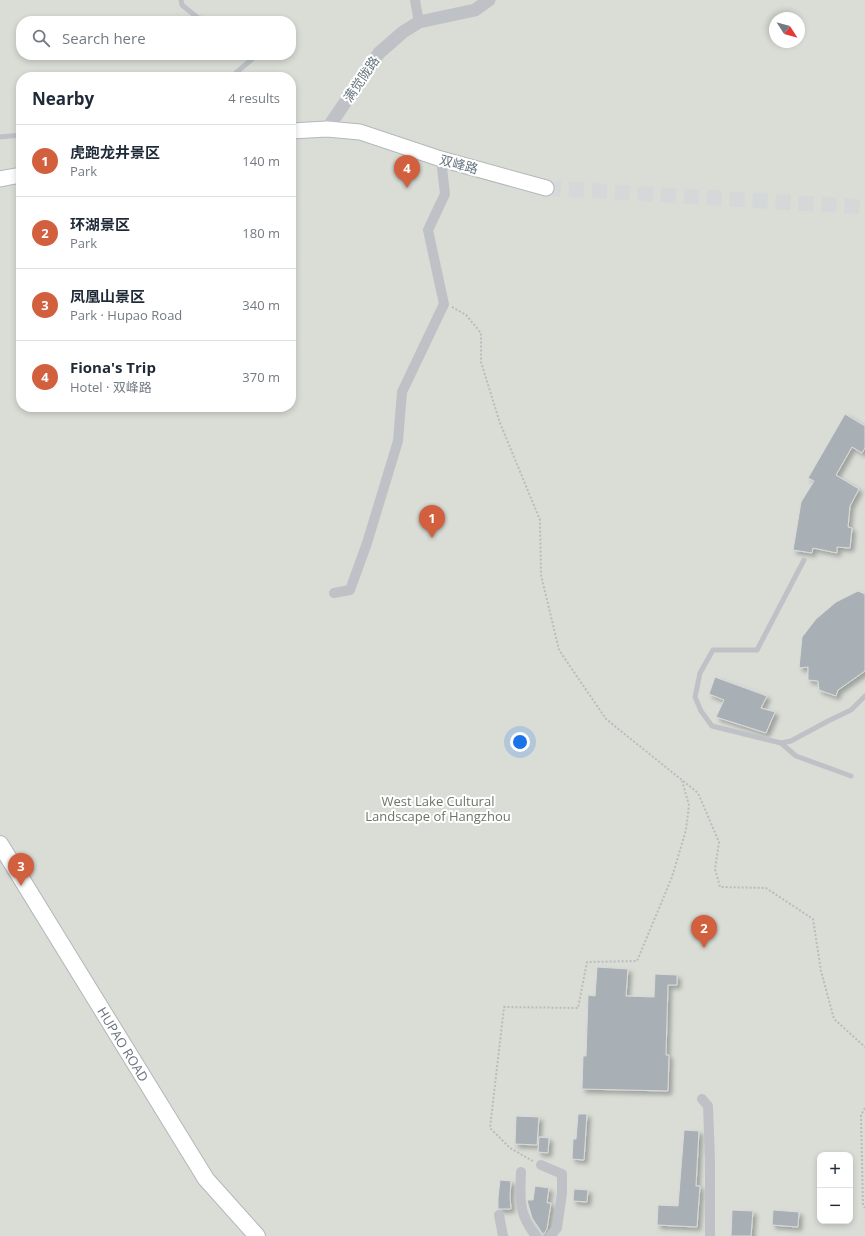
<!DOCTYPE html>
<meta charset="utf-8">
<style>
body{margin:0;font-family:"Open Sans","Noto Sans SC",sans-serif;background:#f6f6f7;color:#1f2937}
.controls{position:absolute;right:12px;bottom:12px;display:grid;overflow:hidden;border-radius:8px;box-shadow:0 2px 6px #0003}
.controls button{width:36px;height:36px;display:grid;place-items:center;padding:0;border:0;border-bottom:1px solid #e0e1e3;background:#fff;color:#1f2937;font:20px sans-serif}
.compass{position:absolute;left:769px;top:12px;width:36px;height:36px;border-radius:50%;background:#fff;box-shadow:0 2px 6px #0003;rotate:126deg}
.you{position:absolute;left:520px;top:742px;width:14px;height:14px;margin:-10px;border:3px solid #fff;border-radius:50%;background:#1a73e8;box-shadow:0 0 0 6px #1a73e833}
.badge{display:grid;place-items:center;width:26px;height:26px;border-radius:50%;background:#d25f3d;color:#fff;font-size:13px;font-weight:700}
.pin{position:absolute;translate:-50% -33px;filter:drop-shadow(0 1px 2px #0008)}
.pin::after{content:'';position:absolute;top:21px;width:14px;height:12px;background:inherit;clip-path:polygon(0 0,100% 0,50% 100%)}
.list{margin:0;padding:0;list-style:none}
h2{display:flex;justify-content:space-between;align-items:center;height:52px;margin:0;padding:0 16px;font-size:17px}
h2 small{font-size:13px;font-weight:400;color:#747a83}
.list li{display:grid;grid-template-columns:26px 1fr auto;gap:12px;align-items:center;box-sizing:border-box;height:72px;padding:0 16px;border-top:1px solid #e0e1e3}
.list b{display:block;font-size:15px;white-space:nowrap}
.list p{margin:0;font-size:13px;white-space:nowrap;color:#747a83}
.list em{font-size:13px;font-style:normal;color:#747a83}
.icon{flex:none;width:22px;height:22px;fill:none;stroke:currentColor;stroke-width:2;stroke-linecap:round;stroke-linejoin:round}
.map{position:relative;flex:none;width:865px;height:1236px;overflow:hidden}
.search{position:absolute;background:#fff;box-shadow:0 2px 6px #0003;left:16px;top:16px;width:280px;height:44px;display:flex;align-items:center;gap:10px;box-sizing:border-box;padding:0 14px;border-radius:16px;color:#747a83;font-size:15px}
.panel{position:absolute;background:#fff;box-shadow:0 2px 6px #0003;left:16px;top:72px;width:280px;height:340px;border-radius:16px}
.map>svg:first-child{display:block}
</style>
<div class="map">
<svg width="865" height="1236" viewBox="0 0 865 1236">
<defs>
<filter id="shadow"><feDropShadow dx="3.5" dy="3.5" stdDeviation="2" flood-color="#0004"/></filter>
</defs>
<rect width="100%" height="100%" fill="#f9f9f7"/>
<!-- green -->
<path fill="#d9ddd6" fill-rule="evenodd" d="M0,0H865V1236H0ZM775,18H799V42H775ZM21,21H291V55H21ZM21,77H291V407H21ZM820,1155H850V1221H820Z"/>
<!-- building -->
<g fill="#a9b0b5" stroke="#dadad9" filter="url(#shadow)">
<path d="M845,414L865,426V448L862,453L852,447L836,475L859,489L850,506L848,527L852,528L850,548L837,547V553L813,548L812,553L793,550L801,502L814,481L808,478Z"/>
<path d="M858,591L865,594V671L838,690L836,696L819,690L818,681L808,680V667L799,668L802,637L816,619L836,602Z"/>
<path d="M715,677L767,696L761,708L775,712L766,733L716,717L724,700L709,694Z"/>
<path d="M597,967L628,969L626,996L654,997L655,974L677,975V985H668L666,1055H669L668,1091L582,1089L583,1056H586L588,995L595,996Z"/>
<path d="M578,1114H587L584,1160L572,1159L573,1139H576Z"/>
<path d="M516,1116L539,1117L537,1145L515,1144Z"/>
<path d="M684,1130L699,1131L696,1186H700L697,1227L657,1225L658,1205L678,1206Z"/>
<path d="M539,1137L549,1138L548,1153L538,1152Z"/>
<path d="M500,1180L511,1181L510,1197L511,1209H498V1198Z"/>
<path d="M535,1186L549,1188L547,1203H551L547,1229L544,1234L542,1233L532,1218L528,1204L527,1200H533Z"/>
<path d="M574,1189L588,1190L587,1202L573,1201Z"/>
<path d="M732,1210L753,1211L751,1236H731Z"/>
<path d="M773,1210L799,1212L798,1227L772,1225Z"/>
</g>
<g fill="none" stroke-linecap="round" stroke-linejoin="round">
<!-- secondary-tunnel -->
<path stroke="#d4d8d9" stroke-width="15" stroke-dasharray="15 8" stroke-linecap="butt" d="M546,188L865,207"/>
<!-- secondary casing -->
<g stroke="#b3b8bc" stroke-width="17">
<g id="secondary">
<path d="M291,131L327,129L360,132L441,159L546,188"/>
<path d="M0,179L21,175"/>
</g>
</g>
<!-- primary casing -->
<g stroke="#b2b7ba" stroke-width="18">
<g id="primary">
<path id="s1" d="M0,844L206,1179L257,1236"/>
</g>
</g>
<!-- path -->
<g stroke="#b9bcbe" stroke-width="2" stroke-dasharray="2 2" stroke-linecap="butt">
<path d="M452,307L466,315L481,333V362L500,423L540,520L541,575L559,650L606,719L698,793L719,842L715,869L720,887L766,888L813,919L821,971L834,1019L865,1047"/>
<path d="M865,1108L861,1115L863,1205L865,1208"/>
<path d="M533,1161L510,1148L490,1128L504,1007L578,1008L587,962L637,961L672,877L686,830L689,805L682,781"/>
</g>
<!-- service -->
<g stroke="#bec2c6" stroke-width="5">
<path d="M181,0L182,5L198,18L227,21"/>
<path d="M231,77L257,55"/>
<path d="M0,137L21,135"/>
<path d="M804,560L757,650H713L700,673L695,697L701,711L712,726L781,743L791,741L828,721L851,710L865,696"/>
<path d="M781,743L796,756L851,776"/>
</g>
<!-- minor -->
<g stroke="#bec2c6" stroke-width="10">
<path d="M415,0L419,22"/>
<path d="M334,593L350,590L367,543L398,441L402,392L444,304L428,230L445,194L441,159"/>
<path d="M702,1099L708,1106L710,1160V1236"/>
<path d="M541,1165L562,1174V1193L557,1228L550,1236"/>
<path d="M521,1172C520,1198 518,1214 536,1236"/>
<path d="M499,1215L503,1236"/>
</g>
<!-- tertiary -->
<path stroke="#bec2c6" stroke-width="13" d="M327,129L379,53L403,32L419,22L475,10L489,0"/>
<!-- secondary -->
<use href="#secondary" stroke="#fff" stroke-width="15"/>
<!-- primary -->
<use href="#primary" stroke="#fff" stroke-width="16"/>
</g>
<g text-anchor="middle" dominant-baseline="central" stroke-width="4" stroke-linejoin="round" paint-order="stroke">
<!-- street labels -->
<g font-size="13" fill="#66747e" stroke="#fff">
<text transform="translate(361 79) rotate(-56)">满觉陇路</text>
<text transform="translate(459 164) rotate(15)">双峰路</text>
<text stroke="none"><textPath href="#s1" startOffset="235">HUPAO ROAD</textPath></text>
</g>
<!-- park labels -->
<g font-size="13" fill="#687765" stroke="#fff">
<text x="438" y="801">West Lake Cultural<tspan x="438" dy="15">Landscape of Hangzhou</tspan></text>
</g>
</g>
</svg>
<div class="controls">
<button>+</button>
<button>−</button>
</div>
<svg class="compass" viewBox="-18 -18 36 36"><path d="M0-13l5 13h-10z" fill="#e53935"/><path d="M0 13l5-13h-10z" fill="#747a83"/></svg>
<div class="you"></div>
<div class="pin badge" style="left:432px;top:538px">1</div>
<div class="pin badge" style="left:704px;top:948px">2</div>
<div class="pin badge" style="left:21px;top:886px">3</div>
<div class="pin badge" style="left:407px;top:188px">4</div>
<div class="search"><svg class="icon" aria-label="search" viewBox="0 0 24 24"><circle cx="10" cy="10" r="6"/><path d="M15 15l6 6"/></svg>Search here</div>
<section class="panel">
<h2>Nearby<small>4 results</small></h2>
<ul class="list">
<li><span class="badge">1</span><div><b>虎跑龙井景区</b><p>Park</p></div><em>140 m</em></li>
<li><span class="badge">2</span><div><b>环湖景区</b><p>Park</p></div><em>180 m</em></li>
<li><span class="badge">3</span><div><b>凤凰山景区</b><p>Park · Hupao Road</p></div><em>340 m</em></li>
<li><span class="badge">4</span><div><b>Fiona's Trip</b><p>Hotel · 双峰路</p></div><em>370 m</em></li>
</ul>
</section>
</div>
